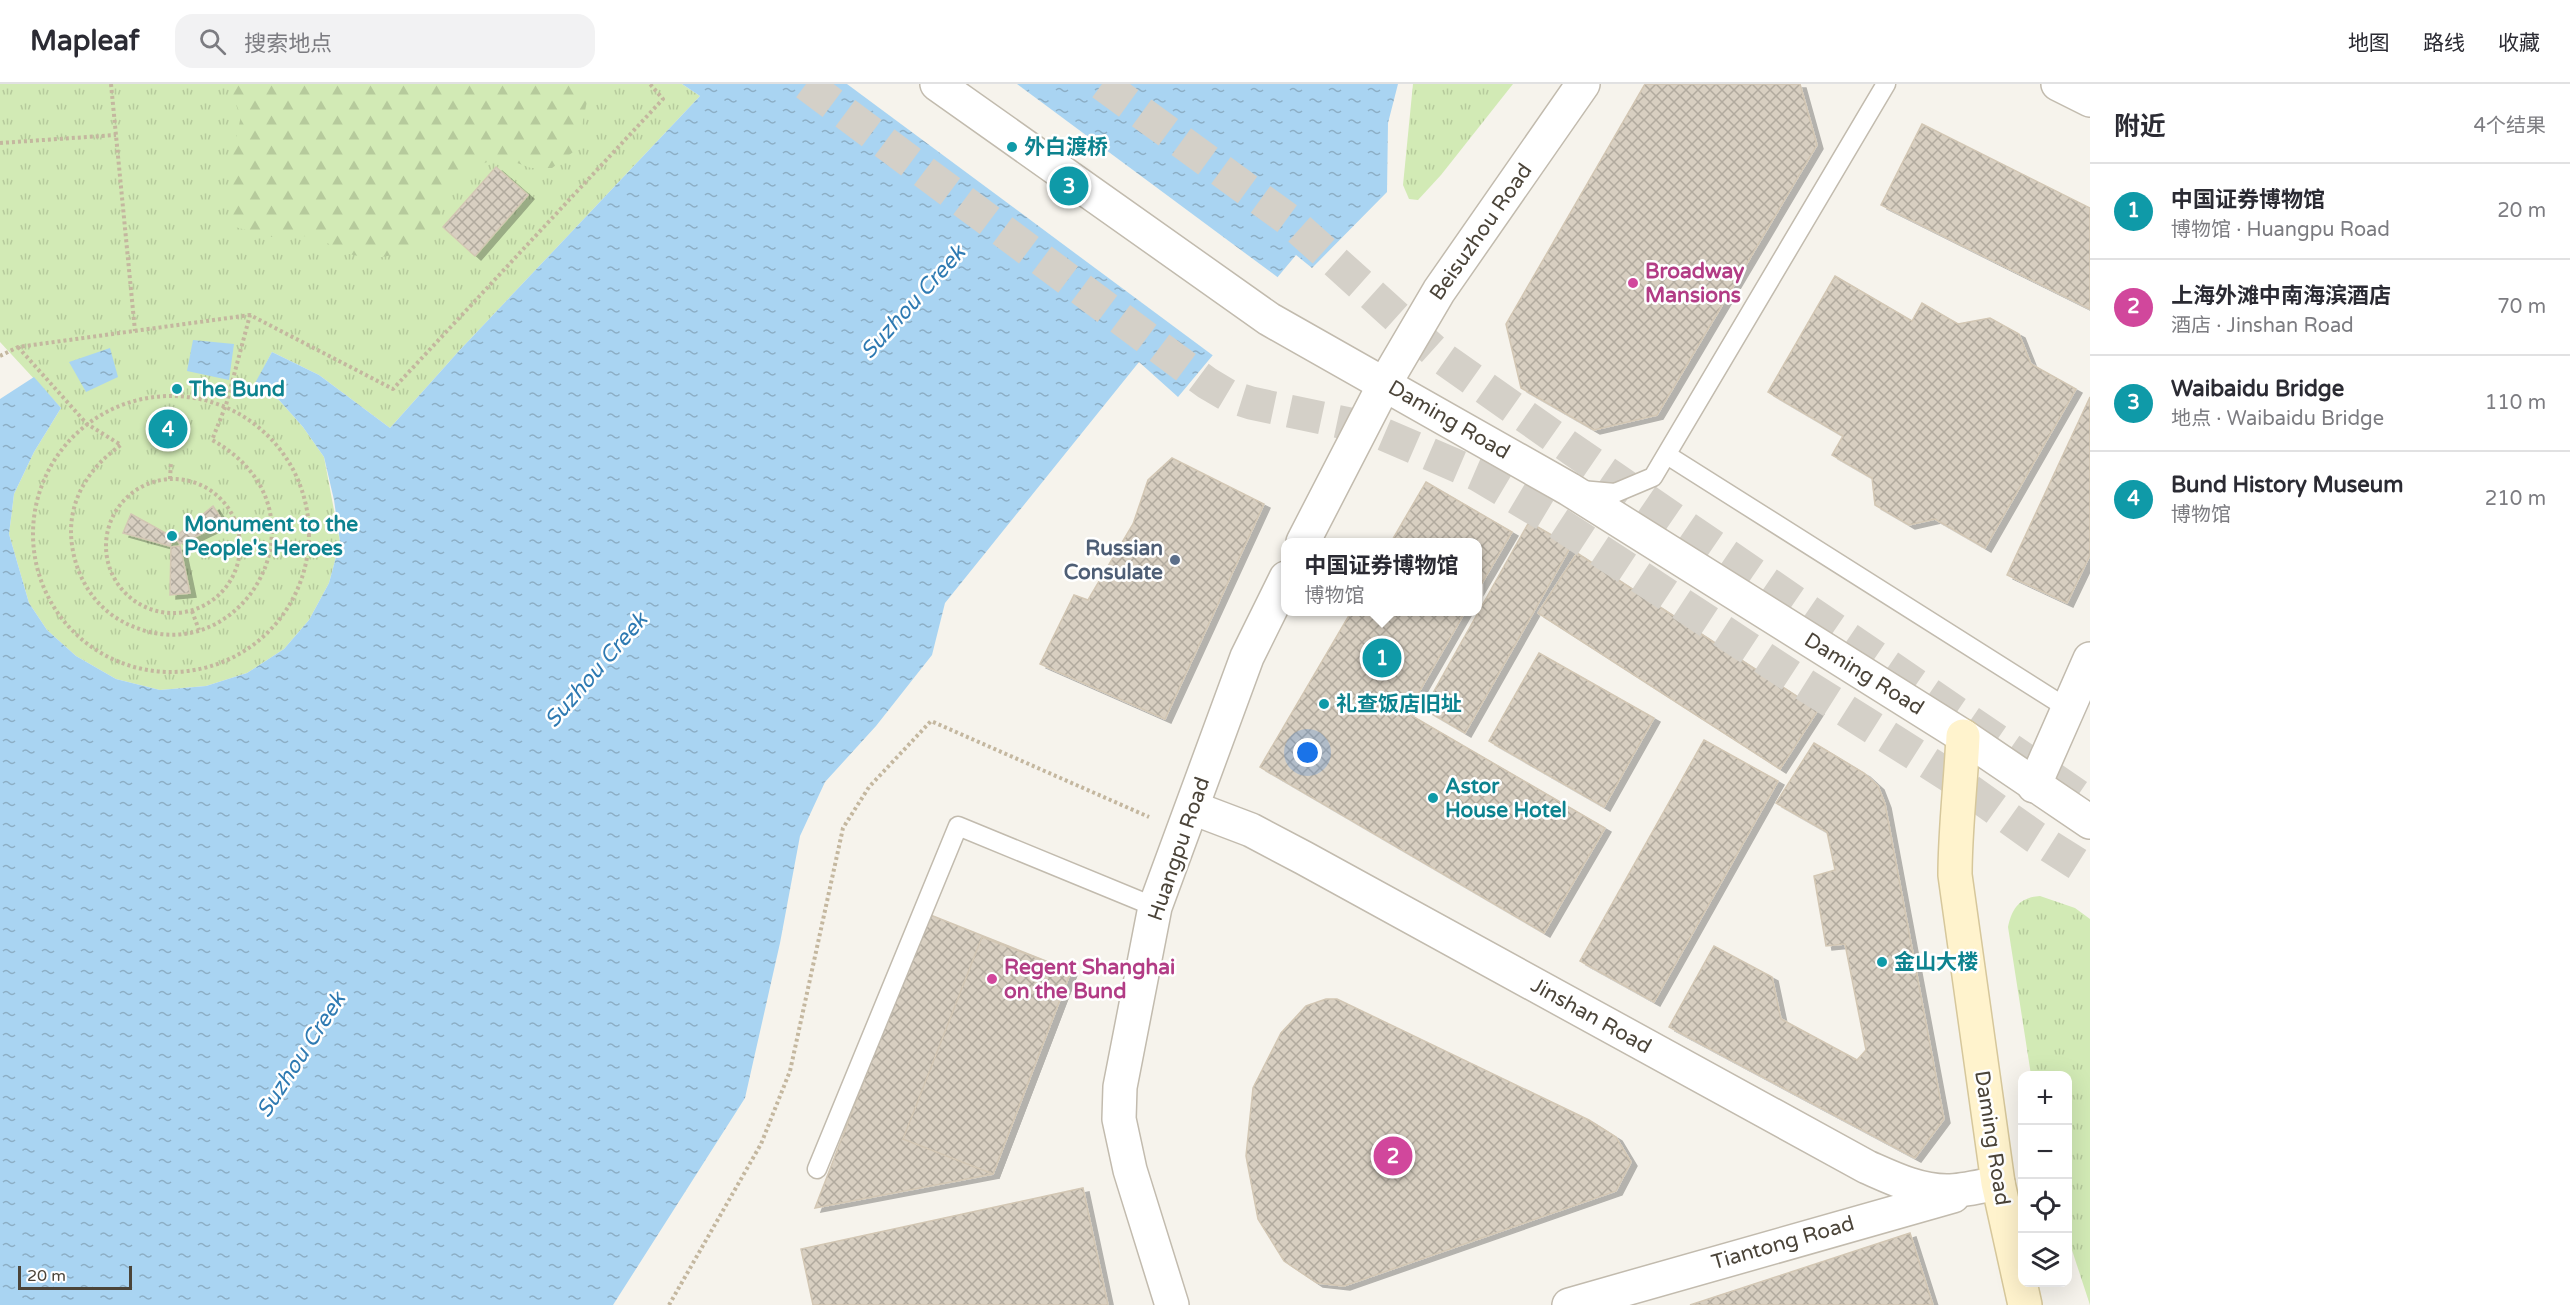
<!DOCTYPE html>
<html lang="zh">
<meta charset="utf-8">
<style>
body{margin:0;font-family:"Varela Round","Noto Sans SC",sans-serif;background:#f2f2f3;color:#2b2b33}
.controls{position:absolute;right:18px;bottom:18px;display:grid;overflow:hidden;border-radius:12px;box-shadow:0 6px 24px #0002}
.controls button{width:54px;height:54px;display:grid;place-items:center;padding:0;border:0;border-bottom:2px solid #e1e1e2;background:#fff;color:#2b2b33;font:30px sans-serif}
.scale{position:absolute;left:18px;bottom:15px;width:114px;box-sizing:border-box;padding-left:6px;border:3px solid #4b4439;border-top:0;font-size:16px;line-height:21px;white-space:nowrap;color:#4b4439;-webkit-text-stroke:4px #fff;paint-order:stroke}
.you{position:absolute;left:1308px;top:669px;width:21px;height:21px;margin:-15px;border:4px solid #fff;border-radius:50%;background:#1a73e8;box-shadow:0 0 0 9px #1a73e833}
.badge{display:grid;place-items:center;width:39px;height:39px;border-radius:50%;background:#fc3f1d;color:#fff;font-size:20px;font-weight:700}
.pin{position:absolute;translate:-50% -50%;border:3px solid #fff;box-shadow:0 2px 6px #0006}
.popup{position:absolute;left:1281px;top:454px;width:201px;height:78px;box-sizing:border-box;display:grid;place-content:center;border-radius:12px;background:#fff;filter:drop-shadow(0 2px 4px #0005);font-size:20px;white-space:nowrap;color:#7c7c81}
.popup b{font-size:22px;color:#2b2b33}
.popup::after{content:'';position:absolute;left:50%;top:100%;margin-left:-12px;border:12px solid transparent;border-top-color:#fff}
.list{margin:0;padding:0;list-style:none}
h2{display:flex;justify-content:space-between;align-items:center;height:78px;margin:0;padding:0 24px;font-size:26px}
h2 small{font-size:20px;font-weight:400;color:#7c7c81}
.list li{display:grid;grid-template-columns:39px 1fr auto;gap:18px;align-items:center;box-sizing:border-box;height:96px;padding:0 24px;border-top:2px solid #e1e1e2}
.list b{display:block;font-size:22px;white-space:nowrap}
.list p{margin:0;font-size:20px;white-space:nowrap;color:#7c7c81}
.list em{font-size:20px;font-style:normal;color:#7c7c81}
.icon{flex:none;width:33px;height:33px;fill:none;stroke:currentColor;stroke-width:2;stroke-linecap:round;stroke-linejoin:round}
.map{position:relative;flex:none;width:2090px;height:1221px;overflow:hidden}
header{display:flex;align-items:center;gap:36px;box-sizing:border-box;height:84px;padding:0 30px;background:#fff;border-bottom:2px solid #e1e1e2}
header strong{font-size:28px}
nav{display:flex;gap:33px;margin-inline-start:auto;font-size:21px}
.search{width:420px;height:54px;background:#f2f2f3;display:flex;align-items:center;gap:15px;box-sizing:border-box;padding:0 21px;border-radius:18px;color:#7c7c81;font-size:22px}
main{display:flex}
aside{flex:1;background:#fff}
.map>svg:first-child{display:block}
</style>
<header>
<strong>Mapleaf</strong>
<div class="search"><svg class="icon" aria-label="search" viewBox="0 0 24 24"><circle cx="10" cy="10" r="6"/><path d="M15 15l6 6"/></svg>搜索地点</div>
<nav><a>地图</a><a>路线</a><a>收藏</a></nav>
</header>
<main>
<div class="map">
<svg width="2090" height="1221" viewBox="0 0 2090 1221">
<defs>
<pattern id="grass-tufts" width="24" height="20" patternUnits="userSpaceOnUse" patternTransform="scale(1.5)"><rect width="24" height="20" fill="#d2eab5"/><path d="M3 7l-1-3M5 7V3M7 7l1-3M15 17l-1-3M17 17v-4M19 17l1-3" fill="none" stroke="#b6ca9c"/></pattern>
<pattern id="forest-firs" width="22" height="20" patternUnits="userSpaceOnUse" patternTransform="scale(1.5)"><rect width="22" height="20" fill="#d2eab5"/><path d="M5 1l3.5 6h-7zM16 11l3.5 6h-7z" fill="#b6ca9c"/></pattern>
<pattern id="water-ripples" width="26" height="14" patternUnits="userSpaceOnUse" patternTransform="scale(1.5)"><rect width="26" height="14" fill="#a9d4f2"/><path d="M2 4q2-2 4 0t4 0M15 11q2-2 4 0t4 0" fill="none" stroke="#8caec5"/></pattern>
<pattern id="building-cross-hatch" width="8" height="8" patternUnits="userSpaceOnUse" patternTransform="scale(1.5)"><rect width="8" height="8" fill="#d8cfc1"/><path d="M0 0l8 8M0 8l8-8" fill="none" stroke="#b1aa9e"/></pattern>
<filter id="shadow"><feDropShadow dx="6" dy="4" stdDeviation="0" flood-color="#0004"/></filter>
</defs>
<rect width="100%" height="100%" fill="#f6f3ec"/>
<!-- grass -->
<g fill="url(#grass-tufts)">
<path d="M0,0H682L700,12L458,268L390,344L319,291L272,268L255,301L279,316L303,343L324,373L340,458L329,499L309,536L284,565L247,589L206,602L160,606L116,595L76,572L47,546L29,519L9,450L14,410L34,368L61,324L0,258Z"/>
<path d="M1413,0H1513L1441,91L1418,116L1409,115L1403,101Z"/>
<path d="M2040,812L2075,824L2090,835V1221L2068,1154V992L2031,991L2008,843C2012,824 2020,813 2040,812Z"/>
</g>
<!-- forest -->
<path fill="url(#forest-firs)" d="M228,0H589L590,3L577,65L552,84H531L500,73L464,87L443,122L423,165L372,175L349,170L313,152L272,153L235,143L230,116L232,73L241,32Z"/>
<!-- water -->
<g fill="url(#water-ripples)">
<path d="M682,0H1398L1388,39L1387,108L1312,184L1296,171L1178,313L1139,278L945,519L932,571L876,642L825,698L800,752L780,859L745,1014L613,1221H0V315L34,293L61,324L34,368L14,410L9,450L29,519L47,546L76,572L116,595L160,606L206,602L247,589L284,565L309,536L329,499L340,458L334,416L324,373L303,343L279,316L254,301L272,268L319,291L390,344L458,268L700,12Z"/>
<path d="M193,256L234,260L229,296L187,287Z"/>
<path d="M110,264L118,293L86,308L69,278Z"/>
</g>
<!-- pier -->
<path fill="#f6f3ec" d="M847,0H1017L1280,195L1215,273Z"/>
<!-- building -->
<g fill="url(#building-cross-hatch)" stroke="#d3c7b4" stroke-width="1.5" filter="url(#shadow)">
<path d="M1645,0H1800L1817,61L1657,331L1594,346L1521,304L1506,240Z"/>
<path d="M1922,40L2090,124V225L1881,121Z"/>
<path d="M496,83L528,111L475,172L443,143Z"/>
<path d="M1835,192L1912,237L1922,219L1958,240L1990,234L2019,250L2031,280L2076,305L1985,464L1935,435L1909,441L1875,421L1872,394L1832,371L1843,352L1768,308Z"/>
<path d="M2090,313V471L2067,519L2007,491Z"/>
<path d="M1172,374L1264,420L1165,635L1040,580L1074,511L1088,516L1133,440L1148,396Z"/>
<path d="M1426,398L1512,448L1478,506V458H1391Z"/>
<path d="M213,422L224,439L180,460L175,453Z"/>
<path d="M131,430L173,453L170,462L123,449Z"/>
<path d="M1529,438L1571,462L1465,649L1424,625Z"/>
<path d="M180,462L190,509L170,511L171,463Z"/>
<path d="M1577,469L1818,626L1780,685L1538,529Z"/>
<path d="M1351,528H1465L1407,629L1605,744L1544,849L1260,683Z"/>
<path d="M1539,569L1654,634L1604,723L1489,657Z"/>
<path d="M1704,656L1778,697L1654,918L1580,877Z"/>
<path d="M1814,659L1864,689L1878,702L1885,720L1944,1035L1915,1074L1669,943L1714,862L1772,893L1781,935L1857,976L1866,966L1845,860L1826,862L1814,792L1835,786L1827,748L1776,719Z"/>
<path d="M928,830L1071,887L993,1090L815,1124Z"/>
<path d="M982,853L1071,887L993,1090L903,1055Z"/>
<path d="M1326,915H1337L1589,1036L1616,1053L1631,1078L1616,1107L1344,1202L1317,1199L1284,1177L1258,1135L1246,1072L1253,1004L1281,949L1306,922Z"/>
<path d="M1083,1104L1108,1221H813L801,1165Z"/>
<path d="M1910,1149L1933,1221H1690Z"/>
</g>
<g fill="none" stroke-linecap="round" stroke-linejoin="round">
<!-- primary-tunnel -->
<g stroke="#d4d0c8" stroke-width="33" stroke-dasharray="33 16" stroke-linecap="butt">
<path d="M806,0L1207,299L1229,312L1251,319L1369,344L1478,391L1555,437L1791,592L1951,693L2035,753L2090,788"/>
<path d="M1102,0L1289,136L1441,273L1573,366L2090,720"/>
</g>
<!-- service casing -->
<g stroke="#c2bbae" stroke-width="21">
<g id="service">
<path d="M1667,371L2067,624"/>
<path d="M1581,406L1615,409L1653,393L1886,0"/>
<path d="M817,1085L958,742L1155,823"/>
</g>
</g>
<!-- minor casing -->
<g stroke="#c2bbae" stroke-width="36">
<g id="minor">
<path d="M2058,0L2090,16"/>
<path d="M1303,458L1385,299L1439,207L1583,0"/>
<path d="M2034,702L2090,575"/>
<path d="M1193,724L1251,746L1304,774L1867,1083C1892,1094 1918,1107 1947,1107C1963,1107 1981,1102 1998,1099"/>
<path d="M1172,1221L1130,1086L1119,1035L1120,1003L1155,823L1247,573L1286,494"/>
<path d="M1569,1221L1953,1112"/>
</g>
</g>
<!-- tertiary casing -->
<g stroke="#c2bbae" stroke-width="36">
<path id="tertiary" d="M937,0L1269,235L1569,405L1963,652L2090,738"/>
</g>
<!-- secondary casing -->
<g stroke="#d6c79b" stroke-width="36">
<path id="secondary" d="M1963,652C1961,698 1955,745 1955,791L1998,1099L2025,1221"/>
</g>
<!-- path -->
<g stroke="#c4b79f" stroke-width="4" stroke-dasharray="3 3" stroke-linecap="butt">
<path d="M111,0L135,247"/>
<path d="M0,59L116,51"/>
<path d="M18,263L87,340L121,361C88,384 66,419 72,461C76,491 92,519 118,535C235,604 343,428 212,356L226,321L250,231"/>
<path d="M0,272L18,263L250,231L393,305L663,15L650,0"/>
<circle cx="171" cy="450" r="138"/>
<path d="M170,395L171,378"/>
<circle cx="173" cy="462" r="67"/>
<path d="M192,527L199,546"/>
<path d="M669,1221L761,1060L790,987L843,744L869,703L931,637L1149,733"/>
</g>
<!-- service -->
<use href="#service" stroke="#fff" stroke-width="18"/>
<!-- minor -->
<use href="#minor" stroke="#fff" stroke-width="33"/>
<!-- tertiary -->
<use href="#tertiary" stroke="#fff" stroke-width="33"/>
<!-- secondary -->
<use href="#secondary" stroke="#fff3cd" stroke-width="33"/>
</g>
<!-- markers -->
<g fill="#0f9aa8" stroke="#fff" stroke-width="2">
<circle cx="1012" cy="63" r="6"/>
<circle cx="177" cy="305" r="6"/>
<circle cx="172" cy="452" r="6"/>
<circle cx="1324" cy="620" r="6"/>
<circle cx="1433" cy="714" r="6"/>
<circle cx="1882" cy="878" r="6"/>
</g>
<g fill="#d1479c" stroke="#fff" stroke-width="2">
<circle cx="1633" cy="199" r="6"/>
<circle cx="992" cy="895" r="6"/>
</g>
<circle fill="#5c6f8a" stroke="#fff" stroke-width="2" cx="1175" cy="476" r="6"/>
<g text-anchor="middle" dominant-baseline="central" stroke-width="5" stroke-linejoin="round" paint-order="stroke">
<!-- culture labels -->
<g font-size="21" font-weight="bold" fill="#0d838f" stroke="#fff" text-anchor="start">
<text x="1024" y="63">外白渡桥</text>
<text x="189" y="305">The Bund</text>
<text x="184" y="440">Monument to the<tspan x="184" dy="24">People's Heroes</tspan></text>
<text x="1336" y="620">礼查饭店旧址</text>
<text x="1445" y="702">Astor<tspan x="1445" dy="24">House Hotel</tspan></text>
<text x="1894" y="878">金山大楼</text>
</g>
<!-- street labels -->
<g font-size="21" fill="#4b4439" stroke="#fff">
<text transform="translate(1481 148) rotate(-55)">Beisuzhou Road</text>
<text transform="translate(1449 336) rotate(30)">Daming Road</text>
<text transform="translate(1864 590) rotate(32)">Daming Road</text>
<text transform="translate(1179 765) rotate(-71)">Huangpu Road</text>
<text transform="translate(1591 932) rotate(29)">Jinshan Road</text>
<text transform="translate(1992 1054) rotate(81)">Daming Road</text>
<text transform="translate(1783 1159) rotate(-16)">Tiantong Road</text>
</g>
<!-- hotel labels -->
<g font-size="21" font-weight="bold" fill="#b23c85" stroke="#fff" text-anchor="start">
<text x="1645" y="187">Broadway<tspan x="1645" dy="24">Mansions</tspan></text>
<text x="1004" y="883">Regent Shanghai<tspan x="1004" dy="24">on the Bund</tspan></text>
</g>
<!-- service labels -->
<g font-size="21" font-weight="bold" fill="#4e5e75" stroke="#fff" text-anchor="end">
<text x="1163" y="464">Russian<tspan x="1163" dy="24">Consulate</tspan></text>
</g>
<!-- water labels -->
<g font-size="22" font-style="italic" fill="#2e7ab2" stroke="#fff">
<text transform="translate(913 218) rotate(-48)">Suzhou Creek</text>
<text transform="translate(596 586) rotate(-49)">Suzhou Creek</text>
<text transform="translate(301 971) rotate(-57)">Suzhou Creek</text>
</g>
</g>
</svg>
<div class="controls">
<button>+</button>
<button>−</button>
<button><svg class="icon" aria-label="locate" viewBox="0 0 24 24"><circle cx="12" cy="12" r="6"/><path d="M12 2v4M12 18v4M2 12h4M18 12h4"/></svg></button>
<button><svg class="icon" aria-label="layers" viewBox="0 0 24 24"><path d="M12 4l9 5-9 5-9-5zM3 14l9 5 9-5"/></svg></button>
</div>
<div class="scale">20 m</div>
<div class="you"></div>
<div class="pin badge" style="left:1382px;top:574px;background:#0f9aa8">1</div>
<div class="popup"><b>中国证券博物馆</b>博物馆</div>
<div class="pin badge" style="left:1393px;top:1072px;background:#d1479c">2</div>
<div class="pin badge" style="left:1069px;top:102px;background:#0f9aa8">3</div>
<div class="pin badge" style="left:168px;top:345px;background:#0f9aa8">4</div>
</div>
<aside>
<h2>附近<small>4个结果</small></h2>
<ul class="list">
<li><span class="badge" style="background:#0f9aa8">1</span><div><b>中国证券博物馆</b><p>博物馆 · Huangpu Road</p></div><em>20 m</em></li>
<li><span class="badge" style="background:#d1479c">2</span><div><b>上海外滩中南海滨酒店</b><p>酒店 · Jinshan Road</p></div><em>70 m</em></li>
<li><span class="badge" style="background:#0f9aa8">3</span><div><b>Waibaidu Bridge</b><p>地点 · Waibaidu Bridge</p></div><em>110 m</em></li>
<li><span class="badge" style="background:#0f9aa8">4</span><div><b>Bund History Museum</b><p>博物馆</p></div><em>210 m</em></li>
</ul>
</aside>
</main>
